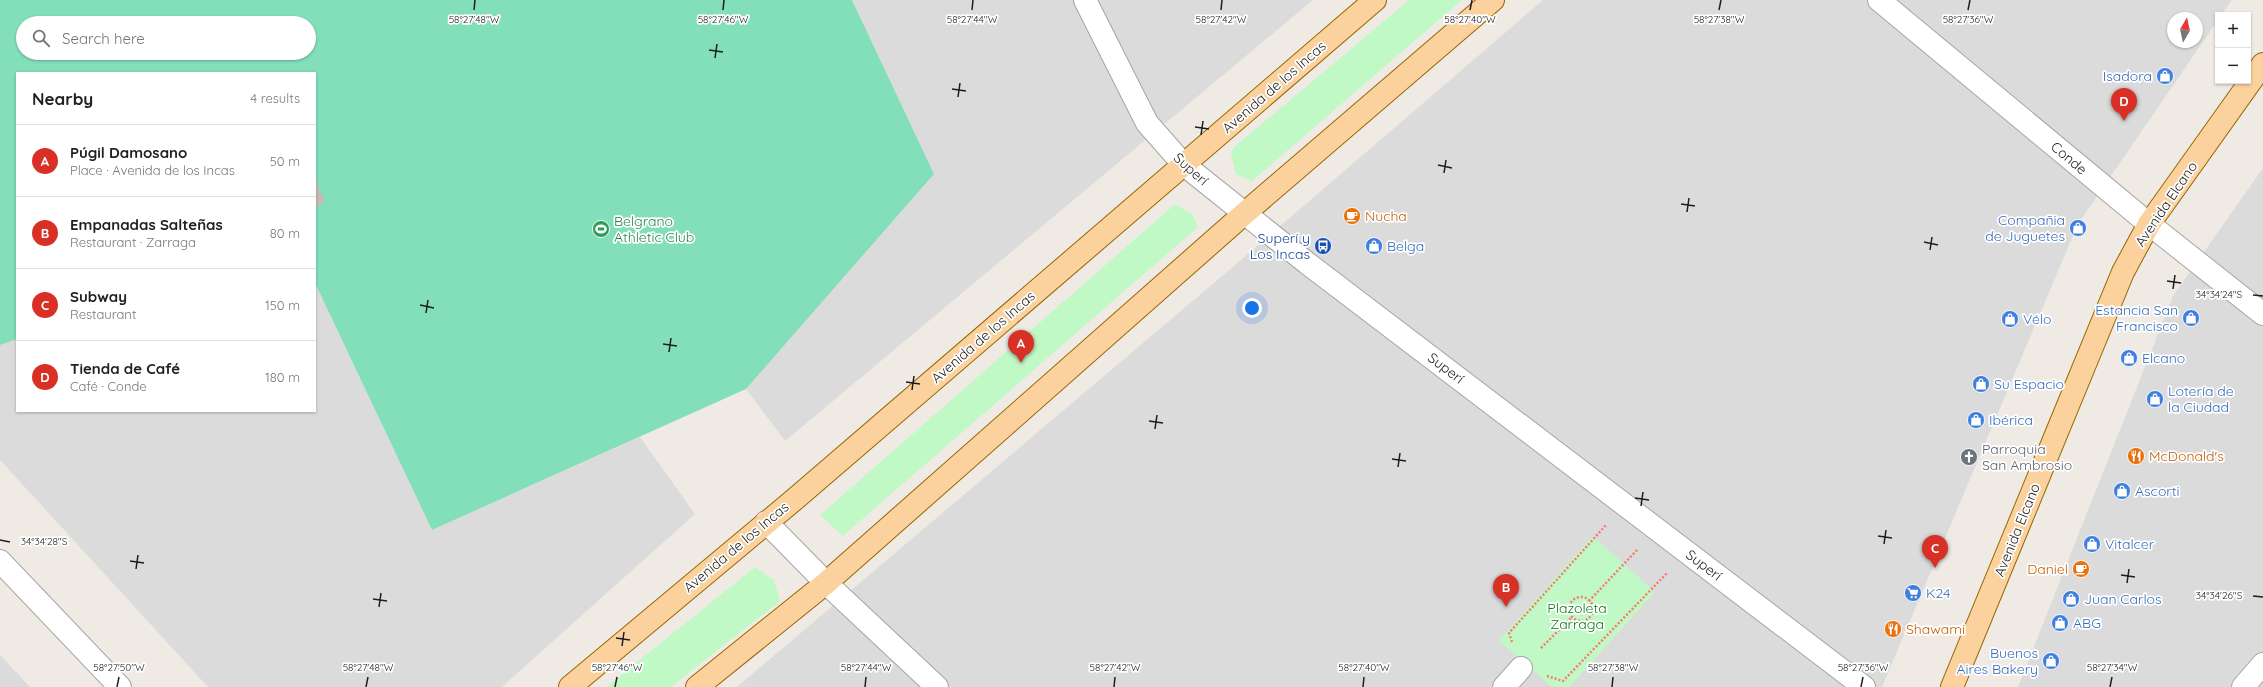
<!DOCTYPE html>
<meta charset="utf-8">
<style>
body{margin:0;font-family:Quicksand,sans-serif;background:#f2f2f2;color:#202124}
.controls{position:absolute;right:12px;top:12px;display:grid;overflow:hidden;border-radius:0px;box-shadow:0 1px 3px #0004}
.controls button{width:36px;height:36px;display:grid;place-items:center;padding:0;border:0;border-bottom:1px solid #e0e0e0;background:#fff;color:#202124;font:20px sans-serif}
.compass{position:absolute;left:2167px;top:12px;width:36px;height:36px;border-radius:50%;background:#fff;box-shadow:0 1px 3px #0004;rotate:9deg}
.you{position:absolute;left:1252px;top:308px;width:14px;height:14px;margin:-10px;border:3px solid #fff;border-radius:50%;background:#1a73e8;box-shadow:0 0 0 6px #1a73e833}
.badge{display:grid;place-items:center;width:26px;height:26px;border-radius:50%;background:#d93025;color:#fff;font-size:13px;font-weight:700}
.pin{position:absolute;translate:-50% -33px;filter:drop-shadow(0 1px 2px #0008)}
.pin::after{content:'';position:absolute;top:21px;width:14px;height:12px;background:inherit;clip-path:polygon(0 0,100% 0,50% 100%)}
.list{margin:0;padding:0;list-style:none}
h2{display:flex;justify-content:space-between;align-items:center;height:52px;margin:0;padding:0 16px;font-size:17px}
h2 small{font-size:13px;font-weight:400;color:#757577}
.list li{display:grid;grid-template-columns:26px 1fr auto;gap:12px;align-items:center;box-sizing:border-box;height:72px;padding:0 16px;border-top:1px solid #e0e0e0}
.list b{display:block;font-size:15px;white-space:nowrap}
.list p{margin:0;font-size:13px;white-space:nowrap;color:#757577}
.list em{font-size:13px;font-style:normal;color:#757577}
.icon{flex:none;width:22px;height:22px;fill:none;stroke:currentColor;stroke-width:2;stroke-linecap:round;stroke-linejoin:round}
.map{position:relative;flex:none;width:2263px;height:687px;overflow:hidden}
.search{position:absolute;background:#fff;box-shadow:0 1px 3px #0004;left:16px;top:16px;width:300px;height:44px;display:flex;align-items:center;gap:10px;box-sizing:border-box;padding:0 14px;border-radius:22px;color:#757577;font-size:15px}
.panel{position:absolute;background:#fff;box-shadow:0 1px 3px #0004;left:16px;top:72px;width:300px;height:340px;border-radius:0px}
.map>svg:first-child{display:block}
</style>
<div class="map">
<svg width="2263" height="687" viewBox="0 0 2263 687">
<rect width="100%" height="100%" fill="#efebe4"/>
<!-- residential -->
<g fill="#dcdbdb" fill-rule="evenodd">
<path d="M852,0H1313L785,441L746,389L934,174Z"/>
<path d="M1543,0H2232L2221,15H2218V20L2078,224L1882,687H737L1228,271ZM2173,18H2197V42H2173Z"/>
<path d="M2263,168V687H2018L2173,296Z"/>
<path d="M315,283L432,530L640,437L695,514L502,687H208L0,460V345L17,339V411H315Z"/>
<path d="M0,655L30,687H0Z"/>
</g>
<!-- park -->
<g fill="#c1f9c6">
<path d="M1409,0H1462L1252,181L1236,174L1231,154L1233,148Z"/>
<path d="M1175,204L1192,214L1198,227L843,536L820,515Z"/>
<path d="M1593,536L1655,592L1569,687H1552L1499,640Z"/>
<path d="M755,567L774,580L780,601L671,687H606Z"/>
</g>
<!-- pitch -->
<path fill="#83deba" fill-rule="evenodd" d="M0,0H852L934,174L746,389L432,530L315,283V73H17V339L0,345ZM23,23H309V53H23Z"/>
<!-- building -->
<path fill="#c4bbb4" d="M315,179L325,202L315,207Z"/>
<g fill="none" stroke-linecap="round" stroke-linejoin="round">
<!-- minor casing -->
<g stroke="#a5a5a5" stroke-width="24">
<g id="minor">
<path d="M1085,0L1147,123L1183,164L1307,263L1864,687"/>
<path d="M1879,0L2149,224L2263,314"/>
<path d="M766,522L826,583L937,687"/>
<path d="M0,561L120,687"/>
<path d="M1504,687L1521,668"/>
<path d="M2243,687L2263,664"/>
</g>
</g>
<!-- major casing -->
<g stroke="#976501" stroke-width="24">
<g id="major">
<path d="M570,687L795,499L1375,0"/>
<path d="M697,687L826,583L1245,213L1493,0"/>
<path d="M1952,687L2123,272L2149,224L2263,64"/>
</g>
</g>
<!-- path -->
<g stroke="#f97a6c" stroke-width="2.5" stroke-dasharray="2 2" stroke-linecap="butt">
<circle cx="1581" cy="609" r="12"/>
<path d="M1589,601L1638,549"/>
<path d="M1512,642L1509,633L1606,525"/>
<path d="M1541,648L1572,617"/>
<path d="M1547,676L1563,681L1667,573"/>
</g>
<!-- minor -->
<use href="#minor" stroke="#fff" stroke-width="22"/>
<!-- major -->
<use href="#major" stroke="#fbd29d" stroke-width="22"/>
</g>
<!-- ticks -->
<path fill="none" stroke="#1e1e1e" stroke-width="1.5" d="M474,10L475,0M723,10L724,0M972,10L973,0M1221,10L1222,0M1470,10L1472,0M1719,10L1721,0M1968,10L1970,0M709,50L723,52M715,58L717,44M952,89L966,91M958,97L960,83M1195,127L1209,129M1201,135L1203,121M1438,165L1452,168M1444,173L1446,160M1681,204L1695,206M1687,212L1689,198M1924,242L1938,245M1930,250L1932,237M2167,281L2181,283M2173,289L2175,275M2253,295L2263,296M420,305L434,308M426,313L428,300M663,344L677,346M669,352L671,338M906,382L920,384M912,390L914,376M1149,421L1163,423M1155,429L1157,415M1392,459L1406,461M1398,467L1400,453M1635,498L1649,500M1641,506L1643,492M1878,536L1892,538M0,540L10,542M1884,544L1886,530M130,561L144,563M136,569L138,555M2121,575L2135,577M2127,583L2129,569M2253,596L2263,597M373,599L387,601M379,607L381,593M616,638L630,640M622,646L624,632M117,687L119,677M366,687L368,677M615,687L617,677M865,687L866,677M1114,687L1115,677M1363,687L1364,677M1612,687L1613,677M1861,687L1863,677M2110,687L2112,677"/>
<!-- icons -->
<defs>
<g id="shop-disc" transform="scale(0.9)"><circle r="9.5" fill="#3f7fe0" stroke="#fff"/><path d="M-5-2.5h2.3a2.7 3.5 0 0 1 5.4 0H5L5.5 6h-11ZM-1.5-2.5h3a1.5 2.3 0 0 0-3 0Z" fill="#fff"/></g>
<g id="cafe-disc" transform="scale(0.9)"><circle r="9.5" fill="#e8710a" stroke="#fff"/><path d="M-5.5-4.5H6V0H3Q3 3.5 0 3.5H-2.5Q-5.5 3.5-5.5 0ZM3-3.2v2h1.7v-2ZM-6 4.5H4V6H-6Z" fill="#fff"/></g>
<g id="stadium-disc" transform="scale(0.9)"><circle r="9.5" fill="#2e9e5b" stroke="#fff"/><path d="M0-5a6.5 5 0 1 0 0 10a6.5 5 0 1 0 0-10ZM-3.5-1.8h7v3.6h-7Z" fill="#fff"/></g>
<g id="bus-disc" transform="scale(0.9)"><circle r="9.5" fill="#1a4fb4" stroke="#fff"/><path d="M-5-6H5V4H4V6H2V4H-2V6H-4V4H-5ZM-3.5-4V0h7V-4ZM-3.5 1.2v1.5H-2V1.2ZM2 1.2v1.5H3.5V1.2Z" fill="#fff"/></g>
<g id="restaurant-disc" transform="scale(0.9)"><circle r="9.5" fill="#e8710a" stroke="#fff"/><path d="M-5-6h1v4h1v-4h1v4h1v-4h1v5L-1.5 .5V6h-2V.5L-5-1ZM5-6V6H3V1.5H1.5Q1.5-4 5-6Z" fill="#fff"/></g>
<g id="church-disc" transform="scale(0.9)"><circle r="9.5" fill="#6b7280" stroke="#fff"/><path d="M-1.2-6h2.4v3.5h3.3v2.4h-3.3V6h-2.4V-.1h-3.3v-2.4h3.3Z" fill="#fff"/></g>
<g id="supermarket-disc" transform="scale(0.9)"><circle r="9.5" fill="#3f7fe0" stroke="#fff"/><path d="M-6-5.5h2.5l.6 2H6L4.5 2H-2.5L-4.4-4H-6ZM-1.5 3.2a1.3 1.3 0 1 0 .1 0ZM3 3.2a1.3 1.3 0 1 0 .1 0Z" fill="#fff"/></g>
</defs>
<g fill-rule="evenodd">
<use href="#shop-disc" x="2165" y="76"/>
<use href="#cafe-disc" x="1352" y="216"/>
<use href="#shop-disc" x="2078" y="228"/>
<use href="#stadium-disc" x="601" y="229"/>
<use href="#bus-disc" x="1323" y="246"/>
<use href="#shop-disc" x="1374" y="246"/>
<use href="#shop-disc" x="2191" y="318"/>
<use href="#shop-disc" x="2010" y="319"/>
<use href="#shop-disc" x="2129" y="358"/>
<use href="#shop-disc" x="1981" y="384"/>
<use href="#shop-disc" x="2155" y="399"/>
<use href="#shop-disc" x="1976" y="420"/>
<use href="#restaurant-disc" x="2136" y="456"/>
<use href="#church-disc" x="1969" y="457"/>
<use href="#shop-disc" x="2122" y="491"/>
<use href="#shop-disc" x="2092" y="544"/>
<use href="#cafe-disc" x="2081" y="569"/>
<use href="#supermarket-disc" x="1913" y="593"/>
<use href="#shop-disc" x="2071" y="599"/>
<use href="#shop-disc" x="2060" y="623"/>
<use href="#restaurant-disc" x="1893" y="629"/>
<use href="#shop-disc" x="2051" y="661"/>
</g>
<g text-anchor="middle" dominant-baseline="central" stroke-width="3.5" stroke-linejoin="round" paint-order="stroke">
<!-- shop labels -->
<g font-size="14" fill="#366cbe" stroke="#fff" text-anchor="start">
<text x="2152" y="76" text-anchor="end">Isadora</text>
<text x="2065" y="220" text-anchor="end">Compañia<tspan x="2065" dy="16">de Juguetes</tspan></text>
<text x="1387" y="246">Belga</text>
<text x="2178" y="310" text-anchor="end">Estancia San<tspan x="2178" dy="16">Francisco</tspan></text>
<text x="2023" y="319">Vélo</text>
<text x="2142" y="358">Elcano</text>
<text x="1994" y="384">Su Espacio</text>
<text x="2168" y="391">Lotería de<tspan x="2168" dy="16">la Ciudad</tspan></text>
<text x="1989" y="420">Ibérica</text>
<text x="2135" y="491">Ascorti</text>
<text x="2105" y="544">Vitalcer</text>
<text x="1926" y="593">K24</text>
<text x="2084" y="599">Juan Carlos</text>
<text x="2073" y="623">ABG</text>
<text x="2038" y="653" text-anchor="end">Buenos<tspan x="2038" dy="16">Aires Bakery</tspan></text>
</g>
<!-- street labels -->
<g font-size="14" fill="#1e1e1e" stroke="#fff">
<text transform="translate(1274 87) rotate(-41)">Avenida de los Incas</text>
<text transform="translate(2069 158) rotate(40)">Conde</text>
<text transform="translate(1191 169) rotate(42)">Superí</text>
<text transform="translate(2166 204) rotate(-56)">Avenida Elcano</text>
<text transform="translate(983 337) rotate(-41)">Avenida de los Incas</text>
<text transform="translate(1446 368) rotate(37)">Superí</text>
<text transform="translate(2017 530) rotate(-68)">Avenida Elcano</text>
<text transform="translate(736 547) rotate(-40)">Avenida de los Incas</text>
<text transform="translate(1704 565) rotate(37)">Superí</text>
</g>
<!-- food labels -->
<g font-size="14" fill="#c56008" stroke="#fff" text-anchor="start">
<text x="1365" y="216">Nucha</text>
<text x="2149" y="456">McDonald's</text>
<text x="2068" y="569" text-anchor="end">Daniel</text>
<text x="1906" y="629">Shawami</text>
</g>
<!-- leisure labels -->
<g font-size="14" fill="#27864d" stroke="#fff" text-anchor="start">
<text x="614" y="221">Belgrano<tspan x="614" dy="16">Athletic Club</tspan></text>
</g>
<!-- transit labels -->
<g font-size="14" fill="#164399" stroke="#fff" text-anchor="end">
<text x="1310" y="238">Superí y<tspan x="1310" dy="16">Los Incas</tspan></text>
</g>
<!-- worship labels -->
<g font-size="14" fill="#5b616d" stroke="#fff" text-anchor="start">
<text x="1982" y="449">Parroquia<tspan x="1982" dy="16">San Ambrosio</tspan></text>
</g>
<!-- park labels -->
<g font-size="14" fill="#0c7c15" stroke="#fff">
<text x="1577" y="608">Plazoleta<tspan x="1577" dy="16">Zarraga</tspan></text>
</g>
</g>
<g font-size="10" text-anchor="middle" fill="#1e1e1e" stroke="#fff" stroke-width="3.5" stroke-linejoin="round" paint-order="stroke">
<text x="474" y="23">58°27'48"W</text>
<text x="723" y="23">58°27'46"W</text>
<text x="972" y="23">58°27'44"W</text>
<text x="1221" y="23">58°27'42"W</text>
<text x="1470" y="23">58°27'40"W</text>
<text x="1719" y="23">58°27'38"W</text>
<text x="1968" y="23">58°27'36"W</text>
<text x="2219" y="298">34°34'24"S</text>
<text x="44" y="545">34°34'28"S</text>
<text x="2219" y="599">34°34'26"S</text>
<text x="119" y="671">58°27'50"W</text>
<text x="368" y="671">58°27'48"W</text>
<text x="617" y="671">58°27'46"W</text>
<text x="866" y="671">58°27'44"W</text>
<text x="1115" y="671">58°27'42"W</text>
<text x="1364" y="671">58°27'40"W</text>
<text x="1613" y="671">58°27'38"W</text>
<text x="1863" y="671">58°27'36"W</text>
<text x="2112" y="671">58°27'34"W</text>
</g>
</svg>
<div class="controls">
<button>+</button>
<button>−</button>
</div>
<svg class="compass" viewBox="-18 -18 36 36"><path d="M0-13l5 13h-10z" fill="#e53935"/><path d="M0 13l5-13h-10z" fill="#757577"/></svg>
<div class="you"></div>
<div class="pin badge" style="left:1021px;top:363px">A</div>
<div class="pin badge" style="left:1506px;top:607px">B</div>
<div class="pin badge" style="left:1935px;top:568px">C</div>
<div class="pin badge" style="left:2124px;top:121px">D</div>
<div class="search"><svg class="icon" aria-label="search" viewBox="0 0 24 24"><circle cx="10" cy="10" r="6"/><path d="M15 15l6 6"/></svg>Search here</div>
<section class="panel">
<h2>Nearby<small>4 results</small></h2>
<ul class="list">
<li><span class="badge">A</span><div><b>Púgil Damosano</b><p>Place · Avenida de los Incas</p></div><em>50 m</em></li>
<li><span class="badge">B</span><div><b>Empanadas Salteñas</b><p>Restaurant · Zarraga</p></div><em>80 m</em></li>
<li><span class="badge">C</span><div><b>Subway</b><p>Restaurant</p></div><em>150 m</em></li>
<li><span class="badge">D</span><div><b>Tienda de Café</b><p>Café · Conde</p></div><em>180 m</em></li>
</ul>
</section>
</div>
